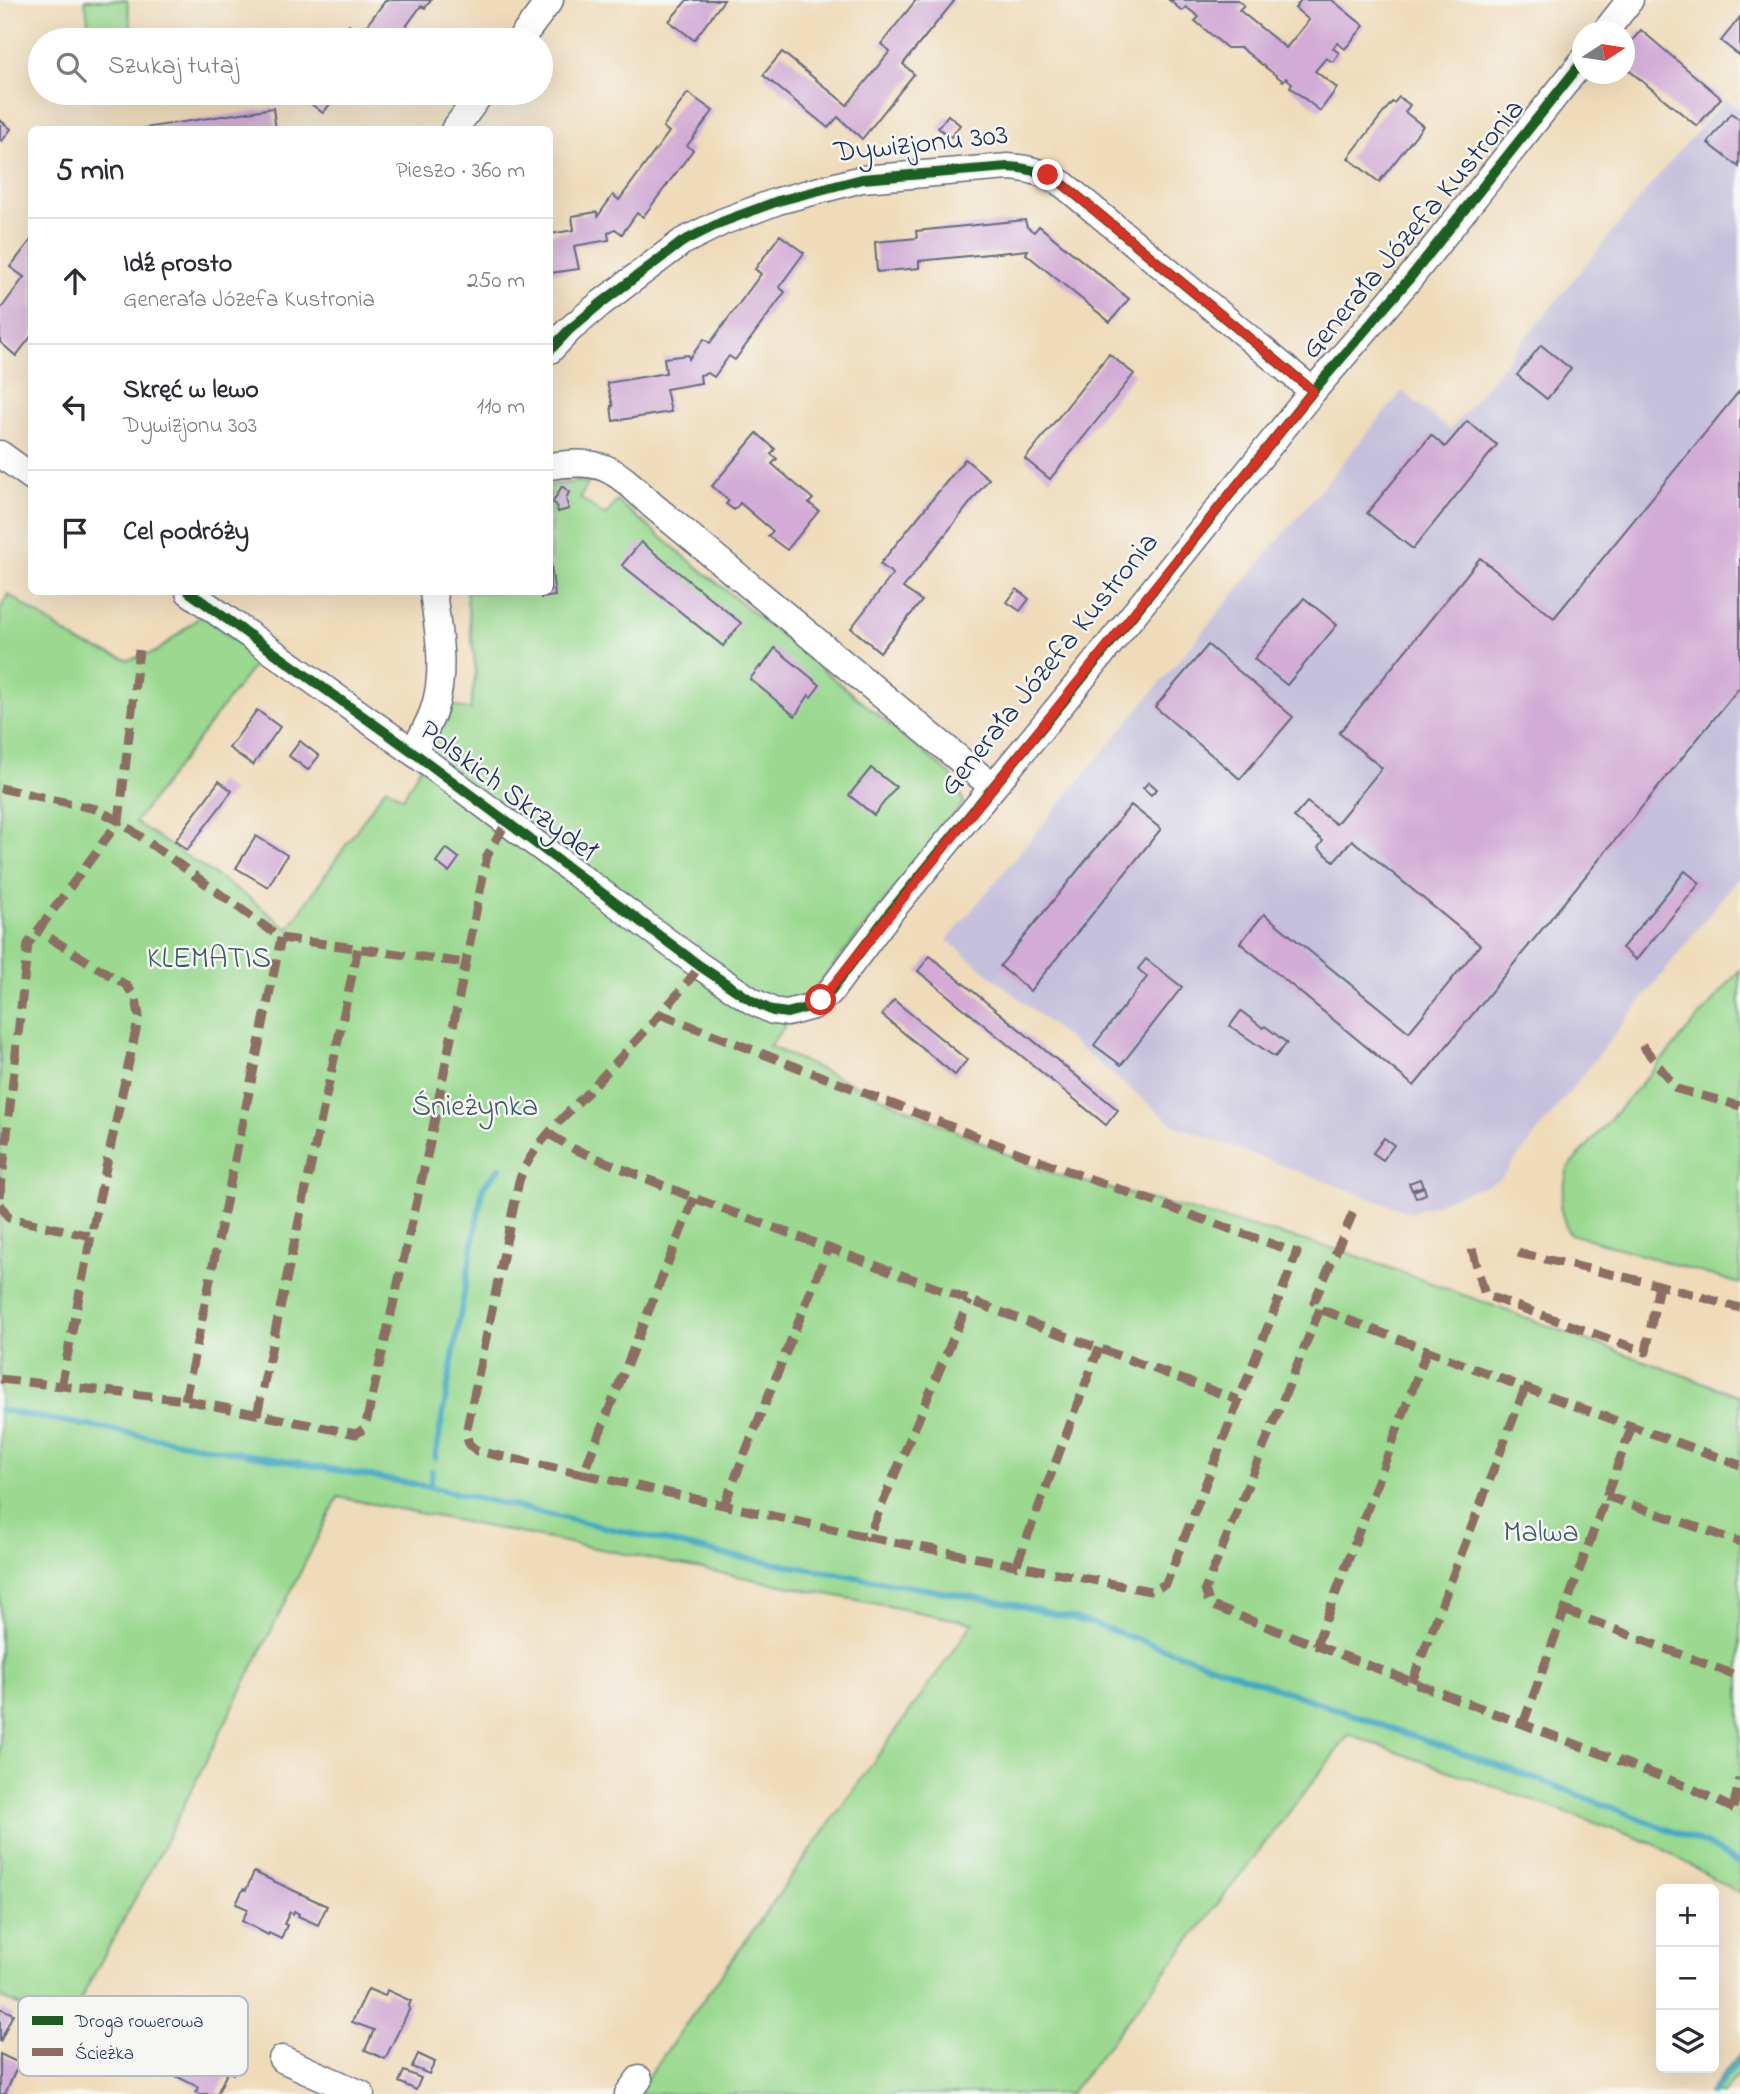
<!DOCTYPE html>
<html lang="pl">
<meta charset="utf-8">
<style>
body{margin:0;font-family:"Indie Flower",sans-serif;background:#f2f2f3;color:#2b2b33}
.controls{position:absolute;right:21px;bottom:21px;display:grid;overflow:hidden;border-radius:10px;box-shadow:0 7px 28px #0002}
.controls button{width:63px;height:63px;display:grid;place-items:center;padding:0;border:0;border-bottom:2px solid #e1e1e2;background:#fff;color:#2b2b33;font:35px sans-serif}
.compass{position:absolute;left:1572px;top:21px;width:63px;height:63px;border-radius:50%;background:#fff;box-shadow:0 7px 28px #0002;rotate:78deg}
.stop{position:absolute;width:21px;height:21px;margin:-16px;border:5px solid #d93025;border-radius:50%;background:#fff}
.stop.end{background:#d93025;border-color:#fff;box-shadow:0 2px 7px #0008}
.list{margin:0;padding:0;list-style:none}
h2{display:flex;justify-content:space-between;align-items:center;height:91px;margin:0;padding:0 28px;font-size:30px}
h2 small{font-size:23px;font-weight:400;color:#7c7c81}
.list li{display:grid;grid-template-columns:46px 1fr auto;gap:21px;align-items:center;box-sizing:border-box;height:126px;padding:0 28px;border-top:2px solid #e1e1e2}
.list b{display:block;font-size:26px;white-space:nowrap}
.list p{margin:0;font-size:23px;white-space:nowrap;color:#7c7c81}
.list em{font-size:23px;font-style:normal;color:#7c7c81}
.icon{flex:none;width:38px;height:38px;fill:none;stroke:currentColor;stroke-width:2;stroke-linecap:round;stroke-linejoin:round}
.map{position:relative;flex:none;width:1740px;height:2094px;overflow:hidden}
.search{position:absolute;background:#fff;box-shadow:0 7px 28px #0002;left:28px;top:28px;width:525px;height:77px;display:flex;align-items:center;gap:18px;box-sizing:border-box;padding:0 24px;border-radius:38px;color:#7c7c81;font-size:26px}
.panel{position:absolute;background:#fff;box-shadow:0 7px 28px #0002;left:28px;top:126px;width:525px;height:469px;border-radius:10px}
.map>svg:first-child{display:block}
</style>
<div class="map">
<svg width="1740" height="2094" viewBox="0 0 1740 2094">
<rect width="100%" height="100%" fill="#f6f6f2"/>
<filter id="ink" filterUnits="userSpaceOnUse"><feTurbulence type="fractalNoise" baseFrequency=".0143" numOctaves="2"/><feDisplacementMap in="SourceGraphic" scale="14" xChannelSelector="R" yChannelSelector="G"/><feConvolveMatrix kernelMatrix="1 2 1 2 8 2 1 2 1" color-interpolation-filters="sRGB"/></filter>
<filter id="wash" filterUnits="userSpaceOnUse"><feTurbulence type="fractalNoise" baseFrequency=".00686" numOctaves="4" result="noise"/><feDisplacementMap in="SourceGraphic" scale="28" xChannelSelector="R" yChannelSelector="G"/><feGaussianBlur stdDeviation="1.57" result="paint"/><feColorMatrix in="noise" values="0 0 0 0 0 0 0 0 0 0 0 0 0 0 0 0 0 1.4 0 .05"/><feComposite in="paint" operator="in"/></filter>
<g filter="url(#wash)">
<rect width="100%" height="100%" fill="#efdbb9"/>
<!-- industrial -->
<path fill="#c5c0db" d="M1725,99L1740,111V875L1500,1180L1410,1213L1174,1125L947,940L1402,391L1450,430L1668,164Z"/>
<!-- green -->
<g fill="#9ad98f" stroke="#5a8476" stroke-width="2">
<path d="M85,0H127L133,40H91Z"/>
<path d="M578,482L588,484L580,498L605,516L617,501L951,775L964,802L769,1046L1044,1171L1346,1252L1740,1396V1894L1654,1844L1349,1735L1070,2094H636L973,1623L338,1497L165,1843L66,2026L0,1997V611L8,594L80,643L128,660L156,652L202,615L259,659L135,822L249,898L288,929L386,787L403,798L436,739L446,704L470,710L476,672L466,592H550V485Z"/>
<path d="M1740,970V1284L1568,1233L1560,1207L1568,1168Z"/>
<path d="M1740,2053V2073L1723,2094H1707Z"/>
</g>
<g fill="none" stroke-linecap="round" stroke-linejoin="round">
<!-- stream -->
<g stroke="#43a9c3" stroke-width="6">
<path d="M0,1410L430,1487L721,1554L1013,1604L1091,1623L1553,1785L1706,1844L1740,1864"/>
<path d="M435,1458L483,1187L500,1168"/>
<path d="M430,1487L432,1471"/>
<path d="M1712,2094L1740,2059"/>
</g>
</g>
<g id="blocks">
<!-- building -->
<g fill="#d2acd6">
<path d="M386,0H431L425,8L421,6L402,32L405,35L401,40H338L349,25L360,34Z"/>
<path d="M687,0H724L694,40L669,21Z"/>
<path d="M916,0H955L903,64L914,74L862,139L838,117L828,128L763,75L782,52L847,105L890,51L881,44Z"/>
<path d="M1169,0H1238L1244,5L1239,10L1286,48L1309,20L1295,8L1301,0H1332L1364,26L1345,49L1337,43L1333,48L1339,53L1333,62L1326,58L1315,71L1337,88L1320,111L1290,87L1292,83L1286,78L1283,81L1241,48H1227L1195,21L1199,17L1186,7L1182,11Z"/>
<path d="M1740,17V56L1721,41Z"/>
<path d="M1641,30L1721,98L1697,126L1625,67V49Z"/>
<path d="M299,93H340L343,95L338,102L334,99L323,113L298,94Z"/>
<path d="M688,93L713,111L687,146L693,150L643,217L637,213L622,234L615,229L608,233L609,240L574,246L579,269L550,273V234L574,230L572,216L597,212L598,216L613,195L619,200L669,132L663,127Z"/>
<path d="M1399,97L1410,105L1405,112L1423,126L1379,182L1348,158L1392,102L1394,103Z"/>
<path d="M273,108L276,130H144V128Z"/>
<path d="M1731,113L1740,120L1739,167L1708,143Z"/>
<path d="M948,115L960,125L951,137L938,128Z"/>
<path d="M0,120L11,129L2,141L0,140Z"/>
<path d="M1025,220L1027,227L1034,232L1039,226L1129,299L1110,322L1026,254L1028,250L919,261V268L877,272L875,242L917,238L916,231Z"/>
<path d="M780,235L804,253L779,287L785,292L735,360L729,356L714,377L708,373L700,375L701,383L666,389L671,412L613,421L611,406H613L607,383L666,373L664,358L688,355L689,359L704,339L710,343L761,274L755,269Z"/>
<path d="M32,239V335L16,356L0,342V310L24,277L10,267Z"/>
<path d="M1541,345L1571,369L1547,399L1517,375Z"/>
<path d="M1109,354L1134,374L1050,479L1025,459Z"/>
<path d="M1740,390V687L1414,1086L1240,943L1264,914L1409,1032L1480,945L1352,840L1334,861L1318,848L1323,841L1294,817L1307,802L1336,824L1382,768L1339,733L1480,558L1554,618Z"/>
<path d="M1467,421L1497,445L1413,549L1367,513L1431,435L1445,447Z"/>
<path d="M757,433L775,449L771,454L777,459L772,464L813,499L809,503L819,511L787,550L768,536L773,531L740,503L734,510L726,504L729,501L712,486Z"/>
<path d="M965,459L989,479L903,588L922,601L880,652L851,628L893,574L880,564Z"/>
<path d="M562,486L569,492L566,499L569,509L558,512L556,505L553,502Z"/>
<path d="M641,542L741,623L723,646L622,565Z"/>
<path d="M550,556L555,596L541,598L540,592H550Z"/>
<path d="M1017,589L1029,599L1020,611L1007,602Z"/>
<path d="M1304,598L1337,625L1287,685L1254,659Z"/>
<path d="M1208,645L1293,717L1240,779L1155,707Z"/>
<path d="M775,648L820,685L811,697L809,695L795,716L750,679L760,666L761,668Z"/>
<path d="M257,710L280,727L253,765L229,748Z"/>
<path d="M300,741L319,756L308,770L289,756Z"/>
<path d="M871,768L896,787L874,815L849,795Z"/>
<path d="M219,781L232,791L187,850L175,841Z"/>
<path d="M1149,782L1157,789L1151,795L1143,788Z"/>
<path d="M1131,805L1161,829L1030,991L1000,966Z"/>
<path d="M256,836L287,855L268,887L236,868Z"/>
<path d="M446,848L459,858L449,872L436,862Z"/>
<path d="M1685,871L1700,883L1636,960L1622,948Z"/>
<path d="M930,956L1118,1110L1106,1125L918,971Z"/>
<path d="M1146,959L1182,987L1121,1065L1094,1045L1147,977L1138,969Z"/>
<path d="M894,1000L967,1060L955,1075L882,1015Z"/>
<path d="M1241,1011L1263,1028L1265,1026L1287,1043L1275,1057L1230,1026Z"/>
<path d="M1384,1138L1394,1145L1383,1160L1373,1153Z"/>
<path d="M1420,1179L1423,1186L1412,1190L1409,1183Z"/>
<path d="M1424,1187L1426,1194L1416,1198L1413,1191Z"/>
<path d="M254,1872L327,1906L318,1925L298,1916L299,1914L294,1911L293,1914L290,1912L284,1924L287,1925L281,1939L269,1933L268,1935L242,1921L248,1909L236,1904L243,1889L246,1890Z"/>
<path d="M368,1989L385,1996L387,1990L411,2001L408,2007L410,2008L385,2059L365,2050L374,2030L352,2022Z"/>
<path d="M0,2008L13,2014L0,2042Z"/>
<path d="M195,2035L241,2056L233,2074L228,2071L217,2094H201L196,2092L198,2087L176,2076Z"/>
<path d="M0,2054L19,2063L5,2094H0Z"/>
<path d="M418,2054L435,2062L429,2074L412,2067Z"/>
<path d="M404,2071L421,2078L416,2090L399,2082Z"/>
</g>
</g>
</g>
<g filter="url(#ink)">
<use href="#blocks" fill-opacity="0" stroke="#656b7e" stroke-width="2"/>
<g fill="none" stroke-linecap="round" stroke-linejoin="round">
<!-- minor casing -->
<g stroke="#656b7e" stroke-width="29">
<g id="minor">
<path d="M1605,32L1630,0"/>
<path d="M520,40L550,0"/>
<path d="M454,130L481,93"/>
<path d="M550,350L569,330L600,304L682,242L722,222L778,201L862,179L1008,167C1030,168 1045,173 1064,185L1313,391"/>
<path d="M0,454L32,477"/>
<path d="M550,466C604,458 614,469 652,505L993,787"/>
<path d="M189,592L413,752L700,966L752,1001L773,1011L787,1013L813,1006L830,992L890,912L1072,691L1313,391L1410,278L1582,62"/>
<path d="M413,752C420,739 428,726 433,712C447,674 438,631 433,592"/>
<path d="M282,2059L361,2094"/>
<path d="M628,2094L639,2079"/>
</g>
</g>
<!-- minor -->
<use href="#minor" stroke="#fff" stroke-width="26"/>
<!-- quiet -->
<g stroke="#8d6e63" stroke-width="9" stroke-dasharray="18 9" stroke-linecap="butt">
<path d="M0,788L96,809L119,821L281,938L466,963"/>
<path d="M660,1014L1035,1159L1297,1253L1166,1584L1150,1591L868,1537L969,1301"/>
<path d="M1642,1045L1677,1089L1740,1106"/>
<path d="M549,1134L574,1149L694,1198L1238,1400"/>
<path d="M0,1197L28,944L119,821L139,650"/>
<path d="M694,1198L583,1474L477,1451L469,1444L466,1433L519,1181C532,1145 562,1119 588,1092C626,1051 666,1011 700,966"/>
<path d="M0,1204L9,1218L91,1236L139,1016L136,998L126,985L37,930"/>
<path d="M1353,1213L1314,1302L1320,1309L1525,1388L1740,1465"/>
<path d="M1472,1249L1485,1295L1646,1352L1659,1285"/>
<path d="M1518,1253L1659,1285L1740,1308"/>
<path d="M1320,1309L1205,1590L1210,1605L1691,1788L1740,1812"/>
<path d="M0,1379L185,1400L356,1434L365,1428L430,1143L487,856L506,823"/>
<path d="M61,1387L91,1236"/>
<path d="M185,1400L281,938"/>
<path d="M257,1415L358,948"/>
<path d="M583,1474L868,1537"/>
<path d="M1606,1496L1740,1542"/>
<path d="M724,1505L828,1249"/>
<path d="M1017,1564L1099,1348"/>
<path d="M1564,1610L1740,1677"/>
<path d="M1316,1646L1427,1350"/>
<path d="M1412,1682L1525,1388"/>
<path d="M1523,1724L1632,1426"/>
<path d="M1733,1808L1740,1779"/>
</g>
<!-- cycleway casing -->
<g stroke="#f6f6f2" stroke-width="15">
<g id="cycleway">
<path d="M550,350L569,330L600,304L682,242L722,222L778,201L862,179L1008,167C1030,168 1045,173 1064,185L1313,391"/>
<path d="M189,592L413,752L700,966L752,1001L773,1011L787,1013L813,1006L830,992L890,912L1072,691L1313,391L1410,278L1582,62"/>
</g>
</g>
<!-- cycleway -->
<use href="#cycleway" stroke="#1b5e20" stroke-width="10"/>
</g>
</g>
<g fill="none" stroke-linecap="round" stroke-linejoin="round" filter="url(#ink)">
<!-- route -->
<path stroke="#d93025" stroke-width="9" d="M821,1000L1313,391L1064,185L1048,175"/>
</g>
<g text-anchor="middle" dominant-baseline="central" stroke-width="5" stroke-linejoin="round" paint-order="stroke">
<!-- street labels -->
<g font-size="30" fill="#1b2f5e" stroke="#f6f6f2">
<text transform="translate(921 145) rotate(-6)">Dywizjonu 303</text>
<text transform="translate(1414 230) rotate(-50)">Generała Józefa Kustronia</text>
<text transform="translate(1050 665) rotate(-51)">Generała Józefa Kustronia</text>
<text transform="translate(507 792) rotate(37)">Polskich Skrzydeł</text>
</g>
<!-- park labels -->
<g font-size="30" fill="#3b5a6a" stroke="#f6f6f2">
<text x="209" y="960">KLEMATIS</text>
<text x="475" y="1108">Śnieżynka</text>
<text x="1541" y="1534">Malwa</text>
</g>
</g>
<!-- legend -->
<rect x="18" y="1996" width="230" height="80" rx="10" fill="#f6f6f2" stroke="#b4bac6" stroke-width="2"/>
<rect x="32" y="2016" width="31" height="9" fill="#1b5e20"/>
<rect x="32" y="2048" width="31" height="8" fill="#8d6e63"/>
<g font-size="19" fill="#1b2f5e">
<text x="75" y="2027">Droga rowerowa</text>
<text x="75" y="2059">Ścieżka</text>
</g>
</svg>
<div class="controls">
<button>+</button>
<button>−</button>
<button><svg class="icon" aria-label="layers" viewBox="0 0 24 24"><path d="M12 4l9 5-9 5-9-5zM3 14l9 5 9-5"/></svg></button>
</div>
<svg class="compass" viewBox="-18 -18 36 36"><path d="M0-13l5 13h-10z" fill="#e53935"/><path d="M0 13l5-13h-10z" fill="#7c7c81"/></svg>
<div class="stop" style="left:821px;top:1000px"></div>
<div class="stop end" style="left:1048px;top:175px"></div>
<div class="search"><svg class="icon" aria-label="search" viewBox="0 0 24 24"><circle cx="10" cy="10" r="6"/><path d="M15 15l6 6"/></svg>Szukaj tutaj</div>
<section class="panel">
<h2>5 min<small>Pieszo · 360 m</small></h2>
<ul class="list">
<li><svg class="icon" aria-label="ahead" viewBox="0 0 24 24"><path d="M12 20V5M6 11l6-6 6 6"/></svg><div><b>Idź prosto</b><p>Generała Józefa Kustronia</p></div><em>250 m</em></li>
<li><svg class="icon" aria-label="left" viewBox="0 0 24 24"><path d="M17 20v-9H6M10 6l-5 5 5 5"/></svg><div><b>Skręć w lewo</b><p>Dywizjonu 303</p></div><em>110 m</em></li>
<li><svg class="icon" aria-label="arrive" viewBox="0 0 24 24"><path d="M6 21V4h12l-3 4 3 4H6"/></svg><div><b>Cel podróży</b></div></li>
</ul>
</section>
</div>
